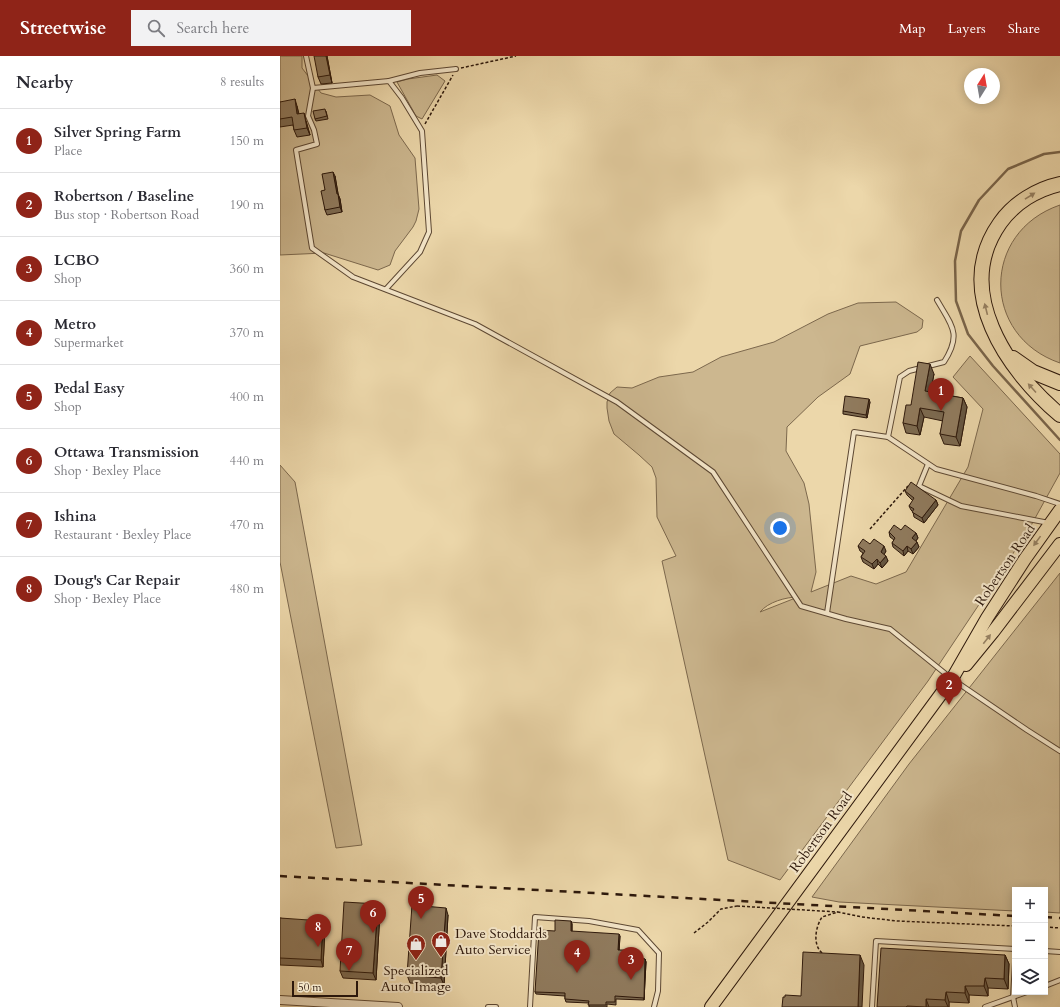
<!DOCTYPE html>
<meta charset="utf-8">
<style>
body{margin:0;font-family:Cardo,serif;background:#f2f2f3;color:#2b2b33}
.controls{position:absolute;right:12px;bottom:12px;display:grid;overflow:hidden;border-radius:0px;box-shadow:0 2px 10px #0003}
.controls button{width:36px;height:36px;display:grid;place-items:center;padding:0;border:0;border-bottom:1px solid #e1e1e2;background:#fff;color:#2b2b33;font:20px sans-serif}
.compass{position:absolute;left:684px;top:12px;width:36px;height:36px;border-radius:50%;background:#fff;box-shadow:0 2px 10px #0003;rotate:11deg}
.scale{position:absolute;left:12px;bottom:10px;width:66px;box-sizing:border-box;padding-left:4px;border:2px solid #2d180b;border-top:0;font-size:11px;line-height:14px;white-space:nowrap;color:#2d180b;-webkit-text-stroke:3px #f3e5c8;paint-order:stroke}
.you{position:absolute;left:500px;top:472px;width:14px;height:14px;margin:-10px;border:3px solid #fff;border-radius:50%;background:#1a73e8;box-shadow:0 0 0 6px #1a73e833}
.badge{display:grid;place-items:center;width:26px;height:26px;border-radius:50%;background:#8f2418;color:#fff;font-size:13px;font-weight:700}
.pin{position:absolute;translate:-50% -33px;filter:drop-shadow(0 1px 2px #0008)}
.pin::after{content:'';position:absolute;top:21px;width:14px;height:12px;background:inherit;clip-path:polygon(0 0,100% 0,50% 100%)}
.list{margin:0;padding:0;list-style:none}
h2{display:flex;justify-content:space-between;align-items:center;height:52px;margin:0;padding:0 16px;font-size:17px}
h2 small{font-size:13px;font-weight:400;color:#7c7c81}
.list li{display:grid;grid-template-columns:26px 1fr auto;gap:12px;align-items:center;box-sizing:border-box;height:64px;padding:0 16px;border-top:1px solid #e1e1e2}
.list b{display:block;font-size:15px;white-space:nowrap}
.list p{margin:0;font-size:13px;white-space:nowrap;color:#7c7c81}
.list em{font-size:13px;font-style:normal;color:#7c7c81}
.icon{flex:none;width:22px;height:22px;fill:none;stroke:currentColor;stroke-width:2;stroke-linecap:round;stroke-linejoin:round}
.map{position:relative;flex:none;width:780px;height:951px;overflow:hidden}
header{display:flex;align-items:center;gap:24px;box-sizing:border-box;height:56px;padding:0 20px;background:#8f2418;color:#fff}
header strong{font-size:19px}
nav{display:flex;gap:22px;margin-inline-start:auto;font-size:14px}
.search{width:280px;height:36px;background:#f2f2f3;display:flex;align-items:center;gap:10px;box-sizing:border-box;padding:0 14px;border-radius:0px;color:#7c7c81;font-size:15px}
main{display:flex}
aside{flex:1;background:#fff}
.map>svg:first-child{display:block}
</style>
<header>
<strong>Streetwise</strong>
<div class="search"><svg class="icon" aria-label="search" viewBox="0 0 24 24"><circle cx="10" cy="10" r="6"/><path d="M15 15l6 6"/></svg>Search here</div>
<nav><a>Map</a><a>Layers</a><a>Share</a></nav>
</header>
<main>
<aside>
<h2>Nearby<small>8 results</small></h2>
<ul class="list">
<li><span class="badge">1</span><div><b>Silver Spring Farm</b><p>Place</p></div><em>150 m</em></li>
<li><span class="badge">2</span><div><b>Robertson / Baseline</b><p>Bus stop · Robertson Road</p></div><em>190 m</em></li>
<li><span class="badge">3</span><div><b>LCBO</b><p>Shop</p></div><em>360 m</em></li>
<li><span class="badge">4</span><div><b>Metro</b><p>Supermarket</p></div><em>370 m</em></li>
<li><span class="badge">5</span><div><b>Pedal Easy</b><p>Shop</p></div><em>400 m</em></li>
<li><span class="badge">6</span><div><b>Ottawa Transmission</b><p>Shop · Bexley Place</p></div><em>440 m</em></li>
<li><span class="badge">7</span><div><b>Ishina</b><p>Restaurant · Bexley Place</p></div><em>470 m</em></li>
<li><span class="badge">8</span><div><b>Doug's Car Repair</b><p>Shop · Bexley Place</p></div><em>480 m</em></li>
</ul>
</aside>
<div class="map">
<svg width="780" height="951" viewBox="0 0 780 951">
<rect width="100%" height="100%" fill="#ecd7aa"/>
<filter id="stains"><feTurbulence type="fractalNoise" baseFrequency=".005" numOctaves="4"/><feColorMatrix values="0 0 0 0 .2 0 0 0 0 .09 0 0 0 0 .02 0 0 0 .5 -.17"/></filter>
<radialGradient id="worn" r=".72"><stop offset=".6" stop-color="#630" stop-opacity="0"/><stop offset="1" stop-color="#630" stop-opacity=".3"/></radialGradient>
<!-- green -->
<g fill="#ccb78f" stroke="#7c684d" fill-rule="evenodd">
<path d="M0,0H22V12L41,37L56,41L90,39L110,50L119,79L135,102L139,153L136,165L133,171L115,195L110,209L98,214L44,197L0,199Z"/>
<path d="M157,19L165,25L142,63L136,60L117,26L128,23Z"/>
<path d="M780,149V307C701,280 701,176 780,149Z"/>
<path d="M616,246L643,264L642,272L637,276L580,290L570,318L538,341L507,371L506,395L524,427L529,448L536,516L531,536L571,520L596,528L626,516L688,411L703,353L673,321L690,300L780,398V417L748,475L648,625L500,824L448,804L382,505L396,500L377,461L376,422L372,411L359,399L334,378L329,365L327,352V346L330,337L337,331L352,332L379,321L413,316L441,301L494,286L548,258L578,247ZM518,541L480,556C488,546 506,541 518,541Z"/>
<path d="M0,409L15,426L82,789L56,792L0,506Z"/>
<path d="M780,517V857L765,856V834H735V855L559,846L532,841L629,708Z"/>
</g>
<g fill="none" stroke-linecap="round" stroke-linejoin="round">
<!-- stream -->
<path stroke="#79644a" stroke-width="2.5" d="M780,96L764,98L728,113L699,144L681,175L675,205L676,245L688,278L713,310L780,384"/>
<!-- service casing -->
<g stroke="#5d4833" stroke-width="6">
<g id="service">
<path d="M26,0L33,32L28,60L34,74L37,88L16,94L32,192L73,221L195,268L337,346L433,416L521,550L566,563L610,573L672,623L747,674L780,695"/>
<path d="M109,25L140,17L176,13"/>
<path d="M33,32L109,25L122,42L142,75L149,176L140,196L106,233"/>
<path d="M608,381L656,413L756,440L780,448"/>
<path d="M648,408L639,430L681,450L769,467"/>
<path d="M547,557L574,376L608,381L620,321L629,315L664,306C682,278 672,270 657,244"/>
<path d="M765,895L780,896"/>
<path d="M735,906L733,941L735,951"/>
<path d="M765,930L780,924"/>
<path d="M208,951H216"/>
<path d="M250,951L255,861L309,865L358,874L379,897L378,935L374,951"/>
<path d="M592,951L596,885L735,893"/>
<path d="M705,951L747,936"/>
</g>
</g>
<!-- minor casing -->
<g stroke="#5d4833" stroke-width="10">
<path id="minor" d="M0,944L118,951"/>
</g>
<!-- primary casing -->
<g stroke="#2d180b" stroke-width="14">
<g id="primary">
<path d="M686,609L713,576L780,488"/>
<path d="M431,951L672,623L707,562L745,503L780,454"/>
</g>
</g>
<!-- motorway casing -->
<g stroke="#2d180b" stroke-width="16">
<g id="motorway">
<path d="M780,128C757,133 734,147 720,167C672,235 727,314 780,359"/>
<path d="M733,302L753,316L780,327"/>
</g>
</g>
<!-- path -->
<g stroke="#2d180b" stroke-width="1.5" stroke-dasharray="3 2" stroke-linecap="butt">
<path d="M181,12L236,0"/>
<path d="M145,68L173,19"/>
<path d="M590,473L628,430"/>
<path d="M765,871L780,872"/>
<path d="M414,877L428,866L441,853L457,850"/>
<path d="M542,897C532,888 536,870 542,861L558,856L582,861L617,865L735,870"/>
</g>
<!-- service -->
<use href="#service" stroke="#f3e5c8" stroke-width="4"/>
<!-- minor -->
<use href="#minor" stroke="#f3e5c8" stroke-width="8"/>
<!-- primary -->
<use href="#primary" stroke="#ecd7aa" stroke-width="12"/>
<!-- motorway -->
<use href="#motorway" stroke="#ecd7aa" stroke-width="14"/>
<!-- rail -->
<g stroke="#2d180b" stroke-width="2.5" stroke-dasharray="7 7" stroke-linecap="butt">
<path d="M0,820L735,860"/>
<path d="M765,861L780,862"/>
</g>
<!-- path-bridge -->
<path stroke="#2d180b" stroke-width="1.5" stroke-dasharray="3 2" stroke-linecap="butt" d="M457,850L558,856"/>
</g>
<!-- wall -->
<g fill="#7c6a51" stroke="#2d180b">
<path d="M47,0L52,27L41,28L38,21Z"/>
<path d="M0,46L17,50L19,58L26,65L30,79L17,81L14,74L13,69L0,71Z"/>
<path d="M46,55L48,63L36,65L35,63Z"/>
<path d="M55,120L58,138L60,143L62,156L47,159L45,154V134Z"/>
<path d="M654,318L650,336L683,342L687,351L680,390L664,388L660,378L663,365L644,361L640,379L626,377L623,367L631,349Z"/>
<path d="M590,346L587,362L563,358V355Z"/>
<path d="M625,435L656,444L658,449L644,467L634,461L633,456L631,454L629,450L633,445L627,439Z"/>
<path d="M609,476L636,477L638,482L636,485L639,491L633,498L628,495L624,500L613,491L612,487L614,484L610,481Z"/>
<path d="M590,488L606,495L604,498L608,505L602,512L598,508L594,513L583,506L581,501L583,497L580,495L578,490Z"/>
<path d="M98,848L100,856L96,924L63,922L60,915Z"/>
<path d="M168,859L164,929L130,927L127,919Z"/>
<path d="M0,862L45,872L43,911L0,909Z"/>
<path d="M291,865L292,868V876L340,880L339,894L347,897L346,902L365,903L366,906L364,944L336,943V949L327,948V951H309V947L286,946L285,943V940L256,938L255,936L275,875Z"/>
<path d="M725,899L729,908L728,933L708,932V940L689,939V947L669,946V951H597Z"/>
</g>
<!-- shaded-wall -->
<g fill="#655642" stroke="#2d180b">
<path d="M46,0H47L52,27L50,19Z"/>
<path d="M15,43L17,50L20,66L17,58Z"/>
<path d="M24,57L26,65L30,79L27,72Z"/>
<path d="M53,116L55,120L59,143L57,138Z"/>
<path d="M58,138L60,143L62,156L60,151Z"/>
<path d="M650,308L654,318L649,345L645,335Z"/>
<path d="M683,342L687,351L680,390L676,381Z"/>
<path d="M589,343L590,346L587,362L586,359Z"/>
<path d="M640,352L644,361L640,379L637,370Z"/>
<path d="M656,444L658,449L644,467L642,462Z"/>
<path d="M636,477L638,482L634,487L632,482Z"/>
<path d="M637,486L639,491L633,498L631,493Z"/>
<path d="M604,490L606,495L603,501L601,496Z"/>
<path d="M627,490L628,495L624,500L623,495Z"/>
<path d="M606,500L608,505L602,512L600,507Z"/>
<path d="M597,503L598,508L594,513L592,508Z"/>
<path d="M98,848L100,856L96,924L93,917Z"/>
<path d="M166,852L168,859L164,929L161,922Z"/>
<path d="M43,865L45,872L43,911L41,904Z"/>
<path d="M291,865L292,868V878L291,875Z"/>
<path d="M339,878L340,880L339,896L338,894Z"/>
<path d="M580,899L584,909L582,951H578Z"/>
<path d="M725,899L729,908L728,933L724,923Z"/>
<path d="M365,903L366,906L364,944V942Z"/>
<path d="M705,922L708,932V940L704,930Z"/>
<path d="M685,930L689,939V947L685,937Z"/>
<path d="M666,936L669,946V951H668L665,944Z"/>
<path d="M646,943L649,951H646Z"/>
</g>
<!-- building -->
<g fill="#907b5e" stroke="#2d180b">
<path d="M34,0H46L50,19L38,21Z"/>
<path d="M15,43L17,58L24,57L27,72L14,74L12,61L0,63V46Z"/>
<path d="M45,53L47,60L35,63L33,55Z"/>
<path d="M53,116L57,138H58L60,151L45,154L41,135L45,134L42,118Z"/>
<path d="M638,306L650,308L645,335L683,342L676,381L660,378L664,356L640,352L637,370L623,367L626,349H631Z"/>
<path d="M565,340L589,343L586,359L563,355Z"/>
<path d="M631,426L656,444L642,462L632,456L634,453L629,450L634,442L625,435Z"/>
<path d="M614,469L621,474L625,469L636,477L632,482L637,486L631,493L627,490L623,495L612,487L615,482L609,476Z"/>
<path d="M583,483L590,488L594,483L604,490L601,496L606,500L600,507L597,503L592,508L581,501L585,495L578,490Z"/>
<path d="M64,846L98,848L93,917L60,915Z"/>
<path d="M132,849L166,852L161,922L127,919Z"/>
<path d="M0,862L43,865L41,904L0,902Z"/>
<path d="M275,864L291,865V875L339,878L338,894H346L345,902L365,903L364,942L335,940V946H326V949H308L309,945L285,943V937L255,936L259,874L275,875Z"/>
<path d="M601,892L725,899L724,923L705,922L704,930H685V937L666,936L665,944L646,943V951L627,950L626,951H597Z"/>
<path d="M523,896L580,899L578,951H502L503,941H505V939L521,940Z"/>
</g>
<!-- one-way arrows -->
<defs><path id="oneway-solid" d="M-6-.8H1V-3.2L6.5 0L1 3.2V.8H-6Z"/></defs>
<g fill="#968162">
<use href="#oneway-solid" transform="translate(750 140) rotate(-32)"/>
<use href="#oneway-solid" transform="translate(706 253) rotate(-104)"/>
<use href="#oneway-solid" transform="translate(752 332) rotate(-132)"/>
<use href="#oneway-solid" transform="translate(757 485) rotate(126)"/>
<use href="#oneway-solid" transform="translate(707 583) rotate(-52)"/>
</g>
<!-- icons -->
<defs>
<g id="shop-pin" transform="scale(1)"><path d="M0 17L-7.5 6A9.5 9.5 0 1 1 7.5 6Z" fill="#8f2418" stroke="#f3e5c8"/><path d="M-5-2.5h2.3a2.7 3.5 0 0 1 5.4 0H5L5.5 6h-11ZM-1.5-2.5h3a1.5 2.3 0 0 0-3 0Z" fill="#fff"/></g>
</defs>
<g fill-rule="evenodd">
<use href="#shop-pin" x="161" y="885"/>
<use href="#shop-pin" x="136" y="888"/>
</g>
<g text-anchor="middle" dominant-baseline="central" stroke-width="4" stroke-linejoin="round" paint-order="stroke">
<!-- street labels -->
<g font-size="14" fill="#2d180b" stroke="#f3e5c8">
<text transform="translate(725 509) rotate(-56)">Robertson Road</text>
<text transform="translate(541 776) rotate(-54)">Robertson Road</text>
</g>
<!-- poi labels -->
<g font-size="14" fill="#2d180b" stroke="#f3e5c8" text-anchor="start">
<text x="175" y="877">Dave Stoddards<tspan x="175" dy="16">Auto Service</tspan></text>
<text x="136" y="914" text-anchor="middle">Specialized<tspan x="136" dy="16">Auto Image</tspan></text>
</g>
</g>
<rect width="100%" height="100%" filter="url(#stains)"/>
<rect width="100%" height="100%" fill="url(#worn)"/>
</svg>
<div class="controls">
<button>+</button>
<button>−</button>
<button><svg class="icon" aria-label="layers" viewBox="0 0 24 24"><path d="M12 4l9 5-9 5-9-5zM3 14l9 5 9-5"/></svg></button>
</div>
<svg class="compass" viewBox="-18 -18 36 36"><path d="M0-13l5 13h-10z" fill="#e53935"/><path d="M0 13l5-13h-10z" fill="#7c7c81"/></svg>
<div class="scale">50 m</div>
<div class="you"></div>
<div class="pin badge" style="left:661px;top:355px">1</div>
<div class="pin badge" style="left:669px;top:649px">2</div>
<div class="pin badge" style="left:351px;top:924px">3</div>
<div class="pin badge" style="left:297px;top:917px">4</div>
<div class="pin badge" style="left:141px;top:863px">5</div>
<div class="pin badge" style="left:93px;top:877px">6</div>
<div class="pin badge" style="left:69px;top:915px">7</div>
<div class="pin badge" style="left:38px;top:891px">8</div>
</div>
</main>
